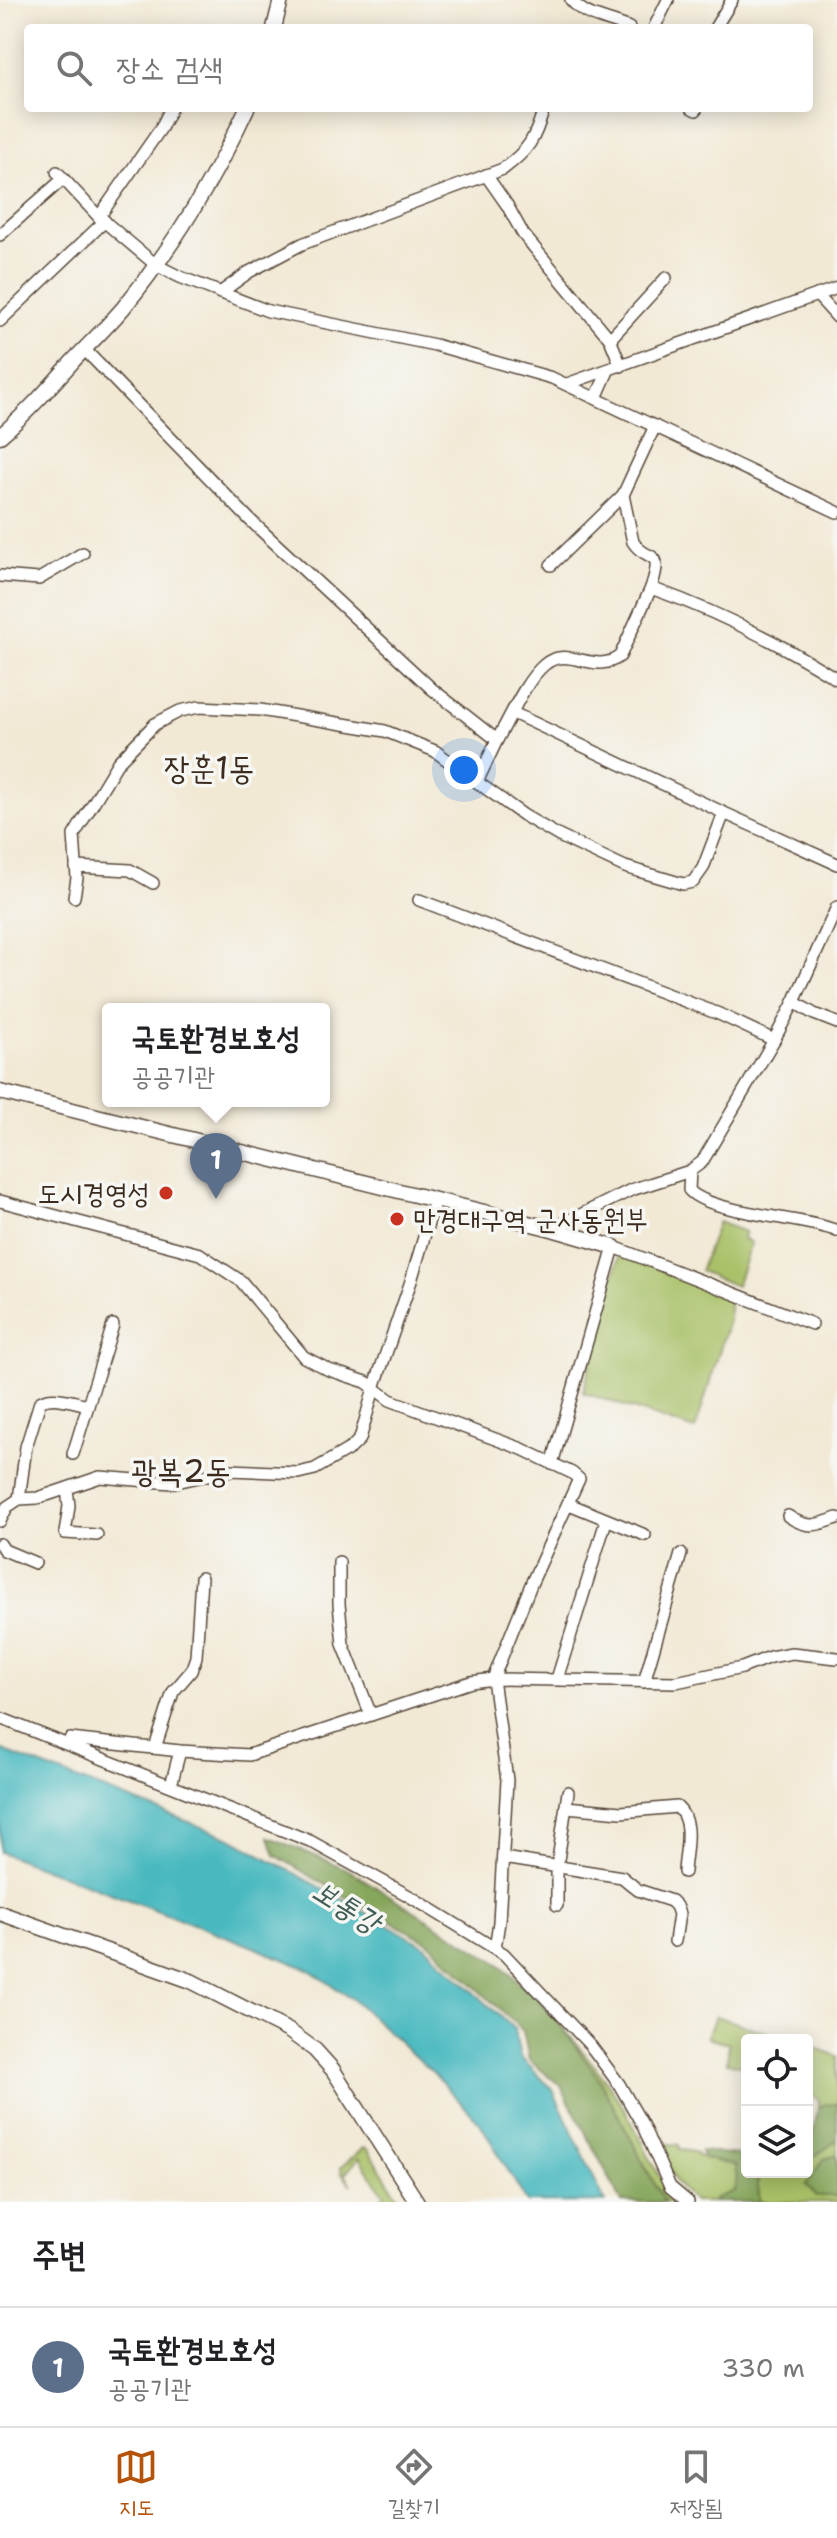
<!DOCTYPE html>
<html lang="ko">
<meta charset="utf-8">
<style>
body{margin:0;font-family:"Shantell Sans","Poor Story",sans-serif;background:#f2f2f2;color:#202124}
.controls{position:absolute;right:24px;bottom:24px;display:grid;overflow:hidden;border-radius:8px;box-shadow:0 4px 20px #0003}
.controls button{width:72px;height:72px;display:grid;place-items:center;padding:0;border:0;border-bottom:2px solid #e0e0e0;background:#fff;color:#202124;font:40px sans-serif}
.you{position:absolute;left:464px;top:770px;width:28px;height:28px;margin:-20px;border:6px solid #fff;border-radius:50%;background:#1a73e8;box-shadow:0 0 0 12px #1a73e833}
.badge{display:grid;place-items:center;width:52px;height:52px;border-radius:50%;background:#b45309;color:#fff;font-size:26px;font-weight:700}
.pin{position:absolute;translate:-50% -66px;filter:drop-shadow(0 2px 4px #0008)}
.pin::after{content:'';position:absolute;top:42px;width:28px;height:24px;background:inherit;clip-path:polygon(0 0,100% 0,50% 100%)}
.popup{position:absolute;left:102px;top:1003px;width:228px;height:104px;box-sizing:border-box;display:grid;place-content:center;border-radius:8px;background:#fff;filter:drop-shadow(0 2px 6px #0005);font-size:26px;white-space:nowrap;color:#757577}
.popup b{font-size:30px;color:#202124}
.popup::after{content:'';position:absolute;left:50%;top:100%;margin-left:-16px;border:16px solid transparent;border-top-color:#fff}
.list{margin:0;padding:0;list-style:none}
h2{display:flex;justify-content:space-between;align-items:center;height:104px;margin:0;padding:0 32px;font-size:34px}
h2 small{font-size:26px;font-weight:400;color:#757577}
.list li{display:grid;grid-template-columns:52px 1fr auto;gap:24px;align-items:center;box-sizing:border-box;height:120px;padding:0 32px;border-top:2px solid #e0e0e0}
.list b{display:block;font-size:30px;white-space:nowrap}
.list p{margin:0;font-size:26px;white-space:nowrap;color:#757577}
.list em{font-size:26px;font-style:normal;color:#757577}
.icon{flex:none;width:44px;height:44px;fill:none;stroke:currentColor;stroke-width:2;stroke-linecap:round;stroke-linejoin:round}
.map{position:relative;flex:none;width:837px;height:2202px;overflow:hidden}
.search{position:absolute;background:#fff;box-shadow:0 4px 20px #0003;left:24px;right:24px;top:24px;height:88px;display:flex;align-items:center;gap:20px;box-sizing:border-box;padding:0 28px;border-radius:8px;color:#757577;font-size:30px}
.sheet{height:224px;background:#fff}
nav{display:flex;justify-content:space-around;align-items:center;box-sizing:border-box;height:112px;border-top:2px solid #e0e0e0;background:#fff;font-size:22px;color:#757577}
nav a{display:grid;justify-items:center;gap:4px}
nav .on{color:#b45309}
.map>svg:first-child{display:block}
</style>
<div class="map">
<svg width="837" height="2202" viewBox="0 0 837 2202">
<rect width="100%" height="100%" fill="#f6f6f2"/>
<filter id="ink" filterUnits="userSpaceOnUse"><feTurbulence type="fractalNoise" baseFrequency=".0125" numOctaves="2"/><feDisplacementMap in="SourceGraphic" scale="16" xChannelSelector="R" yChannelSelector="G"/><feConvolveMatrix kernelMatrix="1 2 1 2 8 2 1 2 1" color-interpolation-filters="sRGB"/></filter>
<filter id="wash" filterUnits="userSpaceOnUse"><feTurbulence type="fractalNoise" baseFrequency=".006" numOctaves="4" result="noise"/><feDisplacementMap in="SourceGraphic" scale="32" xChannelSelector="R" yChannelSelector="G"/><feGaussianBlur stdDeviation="1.8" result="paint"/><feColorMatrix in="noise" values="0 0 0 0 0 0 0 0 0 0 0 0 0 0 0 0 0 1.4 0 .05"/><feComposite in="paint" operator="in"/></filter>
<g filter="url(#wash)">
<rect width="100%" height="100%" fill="#f2e9d5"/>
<!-- green -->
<g fill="#a8c066" stroke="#727542" stroke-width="2">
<path d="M718,1222L745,1232L742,1239L751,1243L736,1286L700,1271Z"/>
<path d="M620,1253L729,1296V1320L695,1430L583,1392Z"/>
<path d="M715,2016L792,2040H747V2067L727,2062L729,2043L707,2037Z"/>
<path d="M558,2022C584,2053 611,2083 630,2119C646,2147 656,2176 676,2202H664L598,2077Z"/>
<path d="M807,2045L837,2056V2104H825L818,2108L819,2100L807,2093Z"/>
<path d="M837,2140V2155L824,2159L817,2196H837V2202H760L756,2172H776L779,2175L784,2172H807L809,2155L815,2156Z"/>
<path d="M658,2143L679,2145V2149L697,2153V2156L735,2166L737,2179L734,2191L714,2199L713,2202H694L676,2182Z"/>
<path d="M363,2148L368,2150L401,2201L377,2202L385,2195L359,2158L345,2173L352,2185L341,2172V2167Z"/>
</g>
<!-- forest -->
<g fill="#86a65b" stroke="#60683c" stroke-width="2">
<path d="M269,1837L347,1869L498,1963L536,1997L558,2022L598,2077L664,2202H622L561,2086L529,2060L523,2031L427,1941L361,1906L275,1855Z"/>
<path d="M825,2104H837V2140L815,2156L809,2155L818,2108Z"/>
<path d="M701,2151L747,2156V2172H756L760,2202H713L714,2199L734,2191L737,2179L735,2166L703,2158Z"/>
<path d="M837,2155V2196H817L806,2185L824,2159Z"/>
</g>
<!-- water -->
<path fill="#4ab9c0" stroke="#42726f" stroke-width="2" d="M0,1750L231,1838L424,1945L514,2029L520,2057L553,2090L605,2202H527L480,2123L438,2078L355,2001L308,1969L231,1938L0,1852Z"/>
</g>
<g filter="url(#ink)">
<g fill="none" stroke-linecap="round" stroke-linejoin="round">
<!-- minor casing -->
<g stroke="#564739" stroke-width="14">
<g id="minor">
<path d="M571,0C587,19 608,18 629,28"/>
<path d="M654,28L668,0"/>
<path d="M715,28L732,0"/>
<path d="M692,108L696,110"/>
<path d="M57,172L99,217L156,265L180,277L268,311L435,345L552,378L837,512"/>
<path d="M486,175L507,205L523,234L610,339L621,366"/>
<path d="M99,217L161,128L171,108"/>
<path d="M0,235L63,179"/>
<path d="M220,293L249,272L302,244L503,169C529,150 535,139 544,108"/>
<path d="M817,295L837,317"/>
<path d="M0,321L105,221"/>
<path d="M610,339L666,278"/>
<path d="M84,349L250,520L432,689L497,740C510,718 525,681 544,665C568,644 594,676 620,656L651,588C716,611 778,642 837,679"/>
<path d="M567,384L837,288"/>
<path d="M596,398L608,371"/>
<path d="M551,565L623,495"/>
<path d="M0,576L39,579L83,553"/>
<path d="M651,588C665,545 648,565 633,542L623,495L655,426"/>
<path d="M513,713L724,813L837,864"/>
<path d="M497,740L477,782L523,815L559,836L625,867L683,884L693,882L703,868L724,813"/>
<path d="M76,867L130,870L153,883"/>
<path d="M74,897L77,878L74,835L118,762L155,724L180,711L199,707L260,710L385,731L435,751L477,782"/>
<path d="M419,900L719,1014L774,1040"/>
<path d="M794,1002L814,1014L837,1023"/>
<path d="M690,1171L689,1190C710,1214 805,1217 837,1231"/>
<path d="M0,1201L200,1254L241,1281L304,1357L329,1370L366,1382L390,1400L522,1449L572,1473L579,1479L532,1582L493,1679L507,1780L499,1922L495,1948"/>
<path d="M552,1229L631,1190L690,1171L702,1162L774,1040L794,1002L837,907"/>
<path d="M73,1454L113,1325"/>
<path d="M552,1464L614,1247L812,1324"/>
<path d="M67,1489L69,1506L65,1533L97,1535"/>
<path d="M19,1499L38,1498L100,1477L172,1483L230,1470L298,1473L315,1469L351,1448L360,1439L374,1388L411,1281L435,1200"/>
<path d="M569,1504L645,1535"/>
<path d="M788,1516C807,1529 816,1526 837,1518"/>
<path d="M0,1521L7,1507L19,1499L26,1447L40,1402C53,1394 73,1402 88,1405"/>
<path d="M0,1544L4,1550L35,1563"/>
<path d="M339,1562V1604L343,1644L371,1715"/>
<path d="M557,1679L606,1521"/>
<path d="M644,1682L681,1554"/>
<path d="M0,1718L310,1841L411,1897L504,1954L590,2045L619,2084L642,2124L670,2187L688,2202"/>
<path d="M70,1739L180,1751L249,1755L471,1682L493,1679L676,1682L742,1668L770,1657L792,1653L837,1658"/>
<path d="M155,1748L173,1692L191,1671L196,1657L201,1578"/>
<path d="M171,1785L180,1751"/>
<path d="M566,1807L621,1812L677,1807C694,1822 685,1851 684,1872"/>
<path d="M503,1858L622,1877L638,1890L671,1901L676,1906L679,1914L675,1941"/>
<path d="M557,1905V1867L568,1792"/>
</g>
</g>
<!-- major casing -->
<g stroke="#564739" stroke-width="17">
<g id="major">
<path d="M274,28L281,0"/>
<path d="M0,436C27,413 50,387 73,361C90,343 108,326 124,307C174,246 214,179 247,108"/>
<path d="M0,1092L552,1229L614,1247"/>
<path d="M0,1913L191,1981L289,2031L315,2050L333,2070L417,2202"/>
</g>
</g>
<!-- minor -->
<use href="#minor" stroke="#fff" stroke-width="11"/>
<!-- major -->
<use href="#major" stroke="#fff" stroke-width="14"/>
</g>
</g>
<!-- markers -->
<g fill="#c8321e" stroke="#f6f6f2" stroke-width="3">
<circle cx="166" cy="1193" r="8"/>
<circle cx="397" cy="1219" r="8"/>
</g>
<g text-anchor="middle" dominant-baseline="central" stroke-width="7" stroke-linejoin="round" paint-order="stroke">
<!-- poi labels -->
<g font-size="28" fill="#3b2a1e" stroke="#f6f6f2" text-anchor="end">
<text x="150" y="1193">도시경영성</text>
<text x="413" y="1219" text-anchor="start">만경대구역 군사동원부</text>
</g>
<!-- water labels -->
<g font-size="30" font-style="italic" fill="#405c57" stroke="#f6f6f2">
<text transform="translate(347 1906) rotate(32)">보통강</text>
</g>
<!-- quarter labels -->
<g font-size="32" fill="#3b2a1e" stroke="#f6f6f2">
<text x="209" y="767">장훈1동</text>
<text x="181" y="1470">광복2동</text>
</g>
</g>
</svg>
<div class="controls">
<button><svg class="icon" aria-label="locate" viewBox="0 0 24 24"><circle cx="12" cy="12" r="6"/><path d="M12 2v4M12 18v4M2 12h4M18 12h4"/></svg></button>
<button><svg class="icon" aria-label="layers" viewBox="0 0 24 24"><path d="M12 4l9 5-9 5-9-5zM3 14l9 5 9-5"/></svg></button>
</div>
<div class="you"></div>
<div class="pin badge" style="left:216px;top:1199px;background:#5c6f8a">1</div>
<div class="popup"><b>국토환경보호성</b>공공기관</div>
<div class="search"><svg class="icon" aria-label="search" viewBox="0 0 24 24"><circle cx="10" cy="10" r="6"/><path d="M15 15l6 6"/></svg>장소 검색</div>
</div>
<section class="sheet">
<h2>주변<small></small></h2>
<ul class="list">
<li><span class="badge" style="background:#5c6f8a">1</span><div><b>국토환경보호성</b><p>공공기관</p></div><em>330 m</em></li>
</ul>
</section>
<nav>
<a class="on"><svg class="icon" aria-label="map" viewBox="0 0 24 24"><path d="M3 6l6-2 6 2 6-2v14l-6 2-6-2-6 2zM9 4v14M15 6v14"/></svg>지도</a>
<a><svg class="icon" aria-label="directions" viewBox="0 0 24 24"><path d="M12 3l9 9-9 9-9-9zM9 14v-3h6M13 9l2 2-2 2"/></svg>길찾기</a>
<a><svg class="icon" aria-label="saved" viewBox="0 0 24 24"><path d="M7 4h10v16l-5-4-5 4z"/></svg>저장됨</a>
</nav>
